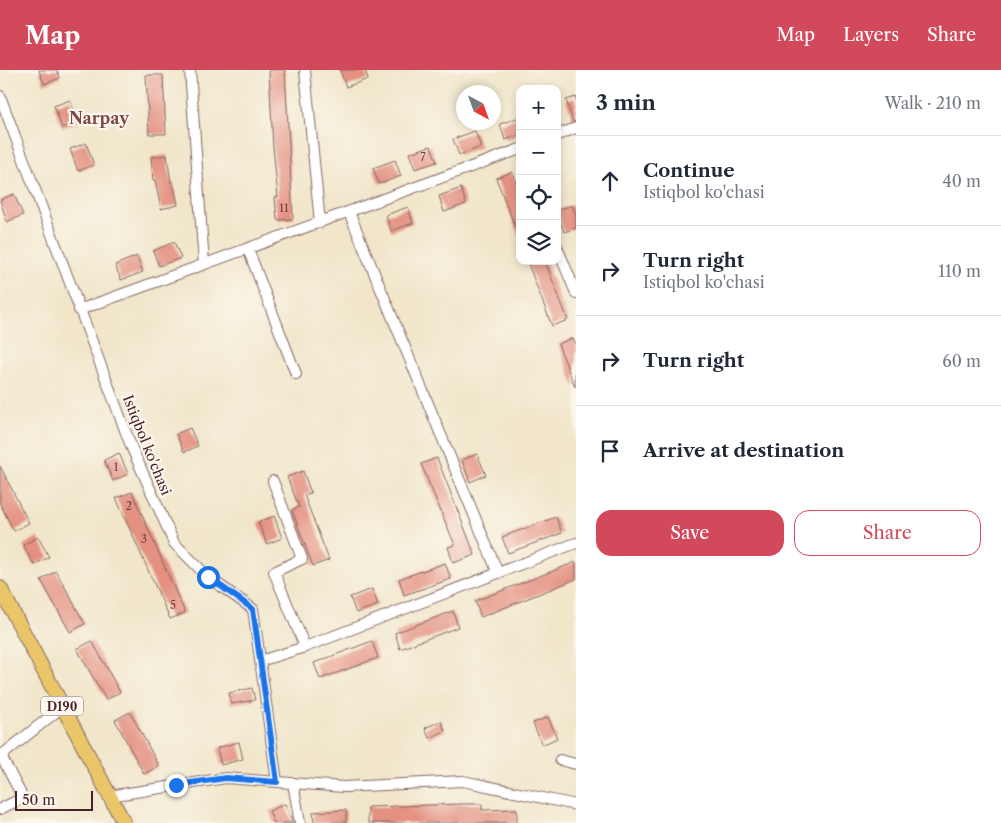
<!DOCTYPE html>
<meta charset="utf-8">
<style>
body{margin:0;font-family:"Libre Caslon Text",serif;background:#f2f2f3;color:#1f2937}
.controls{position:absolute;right:15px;top:15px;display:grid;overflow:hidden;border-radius:10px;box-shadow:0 2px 8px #0003}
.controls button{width:45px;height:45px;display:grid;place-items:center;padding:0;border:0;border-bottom:1px solid #e0e1e3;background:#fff;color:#1f2937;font:25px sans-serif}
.compass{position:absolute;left:456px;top:15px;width:45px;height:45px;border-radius:50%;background:#fff;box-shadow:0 2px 8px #0003;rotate:139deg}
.scale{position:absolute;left:15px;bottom:12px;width:78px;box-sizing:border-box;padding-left:5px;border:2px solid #4a1f2b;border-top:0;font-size:14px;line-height:18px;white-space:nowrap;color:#4a1f2b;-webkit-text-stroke:4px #fbf7ec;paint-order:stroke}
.stop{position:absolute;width:15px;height:15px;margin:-11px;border:4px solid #1a73e8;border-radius:50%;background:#fff}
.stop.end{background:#1a73e8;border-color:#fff;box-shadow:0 1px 5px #0008}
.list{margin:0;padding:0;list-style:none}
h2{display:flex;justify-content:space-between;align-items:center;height:65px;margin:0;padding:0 20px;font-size:21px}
h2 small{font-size:16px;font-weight:400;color:#747a83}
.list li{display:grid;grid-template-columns:32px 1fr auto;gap:15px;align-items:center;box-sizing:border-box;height:90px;padding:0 20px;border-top:1px solid #e0e1e3}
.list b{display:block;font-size:19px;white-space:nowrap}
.list p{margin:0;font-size:16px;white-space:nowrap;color:#747a83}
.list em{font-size:16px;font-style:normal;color:#747a83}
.actions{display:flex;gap:10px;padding:15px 20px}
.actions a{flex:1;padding:11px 0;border:1px solid #d1495b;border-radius:15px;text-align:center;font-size:18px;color:#d1495b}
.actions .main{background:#d1495b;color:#fff}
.icon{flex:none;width:28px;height:28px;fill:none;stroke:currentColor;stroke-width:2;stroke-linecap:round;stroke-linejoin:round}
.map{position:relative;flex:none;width:576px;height:753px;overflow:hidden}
header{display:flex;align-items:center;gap:30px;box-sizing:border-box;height:70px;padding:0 25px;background:#d1495b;color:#fff}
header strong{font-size:24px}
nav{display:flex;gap:28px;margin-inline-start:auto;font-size:18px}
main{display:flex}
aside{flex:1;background:#fff}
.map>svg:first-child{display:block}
</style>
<header>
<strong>Map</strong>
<nav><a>Map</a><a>Layers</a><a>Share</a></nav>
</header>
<main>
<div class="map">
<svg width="576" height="753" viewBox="0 0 576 753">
<rect width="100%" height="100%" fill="#fbf7ec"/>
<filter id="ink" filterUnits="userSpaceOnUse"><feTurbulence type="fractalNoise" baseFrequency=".02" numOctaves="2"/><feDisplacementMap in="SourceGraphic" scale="10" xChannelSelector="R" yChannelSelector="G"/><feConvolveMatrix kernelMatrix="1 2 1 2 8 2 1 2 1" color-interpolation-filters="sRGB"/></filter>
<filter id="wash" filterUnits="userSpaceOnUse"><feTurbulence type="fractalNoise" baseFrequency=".0096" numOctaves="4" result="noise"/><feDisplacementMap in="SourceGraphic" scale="20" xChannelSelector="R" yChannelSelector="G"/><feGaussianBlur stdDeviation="1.12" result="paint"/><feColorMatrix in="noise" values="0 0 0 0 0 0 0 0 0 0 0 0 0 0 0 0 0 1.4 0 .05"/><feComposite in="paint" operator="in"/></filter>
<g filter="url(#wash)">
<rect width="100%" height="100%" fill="#f1e6ca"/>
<g id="blocks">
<!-- building -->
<g fill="#e49181">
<path d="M39,0H57L60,8L44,14Z"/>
<path d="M269,0H285L293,149L277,150L275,127H278L273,77Z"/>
<path d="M340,0H365L368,9L346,17Z"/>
<path d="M146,5H163L166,64H149Z"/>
<path d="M576,27V51L573,52L566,30Z"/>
<path d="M70,30L78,52L62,58L54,36Z"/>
<path d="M520,47V65L505,70L500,54Z"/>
<path d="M475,61L481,77L459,85L453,69Z"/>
<path d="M86,73L94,95L78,101L70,79Z"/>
<path d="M431,76L437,92L415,99L409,83Z"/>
<path d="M167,85L171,113L173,112L178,135L161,139L155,110H153L151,87Z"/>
<path d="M395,90L401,106L379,114L373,98Z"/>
<path d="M512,102L520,121L519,167L496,108Z"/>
<path d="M461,118L466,134L444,142L439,126Z"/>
<path d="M14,124L23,145L7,152L0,130Z"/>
<path d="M572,135L576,145V158L564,162L557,140Z"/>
<path d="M408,137L413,153L391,161L386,145Z"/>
<path d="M174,172L181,188L159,196L153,181Z"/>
<path d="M137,186L143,202L121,210L115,195Z"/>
<path d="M527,191H545L568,250L552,256Z"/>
<path d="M573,268L576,275L575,317L558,274Z"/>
<path d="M190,358L198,376L184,382L176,364Z"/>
<path d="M119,383L128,404L113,411L104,390Z"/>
<path d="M477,384L486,405L470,412L462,390Z"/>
<path d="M437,388L475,485L453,493L448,477L455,475L421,394Z"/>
<path d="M0,396L29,453L14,461L0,434Z"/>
<path d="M303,401L311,423L304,425L329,490L313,496L292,440L299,437L287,407Z"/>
<path d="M132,422L185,543L170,549L116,428Z"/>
<path d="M274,446L282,468L267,474L258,452Z"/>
<path d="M556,447L562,463L508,483L502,467Z"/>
<path d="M38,467L49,487L34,495L23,475Z"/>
<path d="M576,492V509L481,547L475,531Z"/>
<path d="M445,493L451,509L404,525L399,509Z"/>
<path d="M56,501L85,554L70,562L41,510Z"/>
<path d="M372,519L378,535L356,543L350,527Z"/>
<path d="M453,541L458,557L400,579L395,563Z"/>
<path d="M92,571L120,622L106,630L77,579Z"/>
<path d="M372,571L378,588L320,609L314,593Z"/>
<path d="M252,618L255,630L231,634L229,623Z"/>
<path d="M130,642L159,696L144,704L115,650Z"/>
<path d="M548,647L557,668L542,675L533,653Z"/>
<path d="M441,651L445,661L429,668L425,658Z"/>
<path d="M239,672L243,689L221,695L217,678Z"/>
<path d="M285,734L293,753H274L269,741Z"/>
<path d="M461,734H482V740L517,739V753H368V737Z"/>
<path d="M346,740V752L314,753L313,742Z"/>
</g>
</g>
</g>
<g filter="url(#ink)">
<use href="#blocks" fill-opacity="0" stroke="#846563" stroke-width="1"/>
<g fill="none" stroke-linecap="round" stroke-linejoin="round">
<!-- minor casing -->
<g stroke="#846563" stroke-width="12">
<g id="minor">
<path d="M190,0L204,194"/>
<path d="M305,0L320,153"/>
<path d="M0,26L131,376L174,473L208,507L253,539L277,712"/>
<path d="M557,65L576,58"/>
<path d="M349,142L498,503"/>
<path d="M557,177L576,223"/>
<path d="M248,179L296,304"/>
<path d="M79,240L520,79"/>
<path d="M273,411L302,489L274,502L305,577"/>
<path d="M260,591L305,577L576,473"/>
<path d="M0,684L23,728L0,739"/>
<path d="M1,686L62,637"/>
<path d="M560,690L576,694"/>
<path d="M293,713L300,753"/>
<path d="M109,726L226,708L344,717L463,711L576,735"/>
</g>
</g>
<!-- major casing -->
<g stroke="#846563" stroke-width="16">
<path id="major" d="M0,518L124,753"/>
</g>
<!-- minor -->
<use href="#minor" stroke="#fff" stroke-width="10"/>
<!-- major -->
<use href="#major" stroke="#eac669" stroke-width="14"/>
</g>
</g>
<g fill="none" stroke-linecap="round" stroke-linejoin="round" filter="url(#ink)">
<!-- route -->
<path stroke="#1a73e8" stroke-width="6" d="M176,715L226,708L277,712L253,539L208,507"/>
</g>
<g text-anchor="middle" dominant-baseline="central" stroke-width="4.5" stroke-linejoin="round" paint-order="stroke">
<!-- number labels -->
<g font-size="11" fill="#703c40">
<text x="423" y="87">7</text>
<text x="284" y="138">11</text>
<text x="116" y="397">1</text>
<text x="129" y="436">2</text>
<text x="144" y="469">3</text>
<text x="173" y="535">5</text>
</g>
<!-- shield labels -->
<rect fill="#fbf7ec" stroke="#7f6065" stroke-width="1" x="41" y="626.5" width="42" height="19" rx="4"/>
<g font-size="12" font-weight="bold" fill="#4a1f2b">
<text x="62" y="636">D190</text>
</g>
<!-- street labels -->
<g font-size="14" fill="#4a1f2b" stroke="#fbf7ec">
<text transform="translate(147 375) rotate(68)">Istiqbol ko'chasi</text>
</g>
<!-- quarter labels -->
<g font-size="16" font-weight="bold" fill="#804749" stroke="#fbf7ec">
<text x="99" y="48">Narpay</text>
</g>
</g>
</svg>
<div class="controls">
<button>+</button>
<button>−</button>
<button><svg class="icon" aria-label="locate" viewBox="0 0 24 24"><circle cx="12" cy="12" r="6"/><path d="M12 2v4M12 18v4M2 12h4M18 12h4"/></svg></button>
<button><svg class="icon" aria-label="layers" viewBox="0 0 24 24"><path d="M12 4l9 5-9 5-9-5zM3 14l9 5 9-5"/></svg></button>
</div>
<svg class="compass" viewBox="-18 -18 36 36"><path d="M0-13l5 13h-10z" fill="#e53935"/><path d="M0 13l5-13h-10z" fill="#747a83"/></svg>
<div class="scale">50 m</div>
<div class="stop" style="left:208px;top:507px"></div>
<div class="stop end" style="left:176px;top:715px"></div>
</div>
<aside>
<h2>3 min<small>Walk · 210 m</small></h2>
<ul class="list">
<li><svg class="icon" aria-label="ahead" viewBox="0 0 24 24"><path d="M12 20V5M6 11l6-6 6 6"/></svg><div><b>Continue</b><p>Istiqbol ko'chasi</p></div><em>40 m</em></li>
<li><svg class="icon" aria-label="right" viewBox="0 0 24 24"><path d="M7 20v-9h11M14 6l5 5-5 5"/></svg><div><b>Turn right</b><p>Istiqbol ko'chasi</p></div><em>110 m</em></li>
<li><svg class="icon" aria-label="right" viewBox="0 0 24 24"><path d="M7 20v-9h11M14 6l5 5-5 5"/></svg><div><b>Turn right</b></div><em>60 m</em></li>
<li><svg class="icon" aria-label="arrive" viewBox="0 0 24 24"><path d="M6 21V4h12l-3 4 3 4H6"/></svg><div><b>Arrive at destination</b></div></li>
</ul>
<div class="actions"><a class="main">Save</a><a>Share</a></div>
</aside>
</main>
